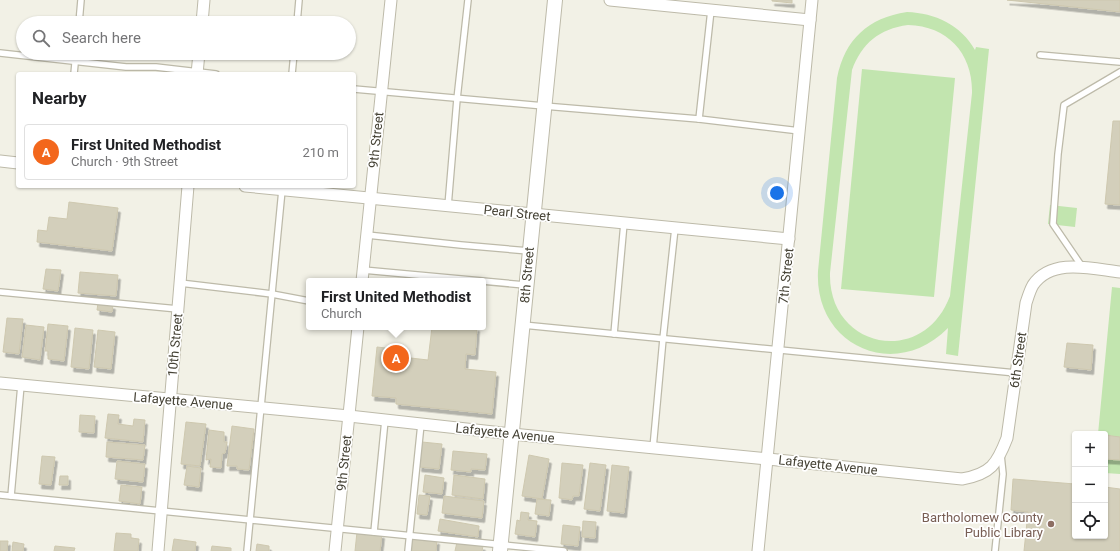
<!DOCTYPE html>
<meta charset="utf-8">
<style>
body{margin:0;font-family:Roboto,sans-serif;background:#f2f2f2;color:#202124}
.controls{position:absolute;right:12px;bottom:12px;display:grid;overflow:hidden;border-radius:4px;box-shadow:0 1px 3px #0004}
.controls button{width:36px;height:36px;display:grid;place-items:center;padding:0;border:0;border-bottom:1px solid #e0e0e0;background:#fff;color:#202124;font:20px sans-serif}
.you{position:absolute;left:777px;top:193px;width:14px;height:14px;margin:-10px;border:3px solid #fff;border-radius:50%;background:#1a73e8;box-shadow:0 0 0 6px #1a73e833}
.badge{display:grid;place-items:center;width:26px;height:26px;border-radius:50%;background:#f3671c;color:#fff;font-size:13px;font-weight:700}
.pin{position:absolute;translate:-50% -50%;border:2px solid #fff;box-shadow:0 1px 4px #0006}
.popup{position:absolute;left:306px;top:278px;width:180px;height:52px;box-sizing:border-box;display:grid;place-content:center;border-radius:4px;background:#fff;filter:drop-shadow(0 1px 3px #0005);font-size:13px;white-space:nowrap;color:#757577}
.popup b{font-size:15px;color:#202124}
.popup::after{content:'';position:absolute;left:50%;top:100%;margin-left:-8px;border:8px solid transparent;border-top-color:#fff}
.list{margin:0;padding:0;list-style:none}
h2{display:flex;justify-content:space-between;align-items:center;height:52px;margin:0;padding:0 16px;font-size:17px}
h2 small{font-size:13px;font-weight:400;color:#757577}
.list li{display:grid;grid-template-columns:26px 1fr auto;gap:12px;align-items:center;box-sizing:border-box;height:56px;margin:0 8px 8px;padding:0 8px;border:1px solid #e0e0e0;border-radius:4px}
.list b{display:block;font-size:15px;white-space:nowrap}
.list p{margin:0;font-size:13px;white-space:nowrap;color:#757577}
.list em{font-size:13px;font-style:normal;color:#757577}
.icon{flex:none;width:22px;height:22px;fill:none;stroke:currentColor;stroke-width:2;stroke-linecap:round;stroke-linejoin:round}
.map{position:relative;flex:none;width:1120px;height:551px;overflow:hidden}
.search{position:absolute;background:#fff;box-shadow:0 1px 3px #0004;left:16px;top:16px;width:340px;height:44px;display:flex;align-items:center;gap:10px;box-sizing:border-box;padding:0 14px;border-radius:22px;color:#757577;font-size:15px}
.panel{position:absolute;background:#fff;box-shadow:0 1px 3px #0004;left:16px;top:72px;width:340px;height:116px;border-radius:4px}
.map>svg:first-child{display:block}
</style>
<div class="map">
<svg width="1120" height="551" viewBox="0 0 1120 551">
<defs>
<filter id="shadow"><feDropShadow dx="2.5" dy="4.5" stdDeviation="0" flood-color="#0004"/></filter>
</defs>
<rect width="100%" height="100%" fill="#f2f1e6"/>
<!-- green -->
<g fill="#c2e5af" fill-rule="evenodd">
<path d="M907,12C935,13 961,25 975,50L976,47L989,49L958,356L946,354L948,328C895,382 814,346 818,271L837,78C845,39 868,18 907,12ZM908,25C948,26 973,54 972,93L950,296C923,368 828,349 830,273L852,70C862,43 879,29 908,25Z"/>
<path d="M862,69L955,78L934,297L841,289Z"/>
<path d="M1050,205L1077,208L1075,227L1048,224Z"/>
<path d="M1112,287L1120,288V474L1105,473V434H1098Z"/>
</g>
<!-- building -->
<g fill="#d3cfbb" stroke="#cec8af" filter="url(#shadow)">
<path d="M772,0H792V3L772,1Z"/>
<path d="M1007,0H1120V12Z"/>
<path d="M1113,121H1120V205L1105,204Z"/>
<path d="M69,202L118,208L112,251L37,242L38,230L47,231L49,217L67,219Z"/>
<path d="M46,269L61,270L58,291L43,289Z"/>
<path d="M80,272L118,275L116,296L78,293Z"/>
<path d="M98,303L113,305L112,312L97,310Z"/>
<path d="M7,318L23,319L19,354L3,352Z"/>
<path d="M48,324L68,326L64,361L48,359V351H45Z"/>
<path d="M26,325L44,327L40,360L22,357Z"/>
<path d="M432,327H477L475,355L466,354L465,369L496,372L492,414L396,404V398L372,396L377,347L403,350L402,357L428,360Z"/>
<path d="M75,328L93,330L89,369L71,367Z"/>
<path d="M98,330L115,332L111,369L94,367Z"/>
<path d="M1067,343L1093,345L1091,370L1064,367Z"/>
<path d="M108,414L119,415L118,424L133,426L134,419L145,420L143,442L105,438Z"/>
<path d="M80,415L95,416L94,433L79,432Z"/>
<path d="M186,422L206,424L200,466L181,464Z"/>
<path d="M232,426L254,429L249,470L237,469V466H227Z"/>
<path d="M209,430L224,432V442H227L225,453L222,454L221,468L210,467L211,459L206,460Z"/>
<path d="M1105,435L1120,437V460L1105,459Z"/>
<path d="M107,442L145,445L143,460L106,457Z"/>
<path d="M422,442L442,444L439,469L419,467Z"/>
<path d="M453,451L487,454L485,470L471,469V472L451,470Z"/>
<path d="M529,455L549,459L542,499L522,496Z"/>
<path d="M42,456L55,457L51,485L39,484Z"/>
<path d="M117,461L145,464L143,482L115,479Z"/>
<path d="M562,463L583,465L579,496H573L572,500L559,498Z"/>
<path d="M590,463L606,465L600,511L584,509Z"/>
<path d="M612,465L629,467L624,513L607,511Z"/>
<path d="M187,466L201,468L199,487L184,485Z"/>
<path d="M425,475L444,478L442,494L423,492Z"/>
<path d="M454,475L485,479L483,499L452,495Z"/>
<path d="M60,476H68V485H59Z"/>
<path d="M1013,479L1075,484V536H1105V487L1120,489V551H1024L1028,512L1011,510Z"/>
<path d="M121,485L142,487L140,504L119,501Z"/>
<path d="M419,495L430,496L427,515L417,514Z"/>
<path d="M444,496L484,501L482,518L442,513Z"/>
<path d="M537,499L551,500L549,516L535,514Z"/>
<path d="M521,512L529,513L528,520L537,521L535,537L515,534L517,520L520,521Z"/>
<path d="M440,519L479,526L478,537L438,531Z"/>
<path d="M583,521L596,522L595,538L582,537Z"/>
<path d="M563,525L580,527L578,546L561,544Z"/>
<path d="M357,532L382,534L380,551H355Z"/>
<path d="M116,533L131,534V538L139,539L138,551H114Z"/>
<path d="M413,537L437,540L436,551H411Z"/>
<path d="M174,539L196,542L195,551H172Z"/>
<path d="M0,541H8L7,551H0Z"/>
<path d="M13,542L24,544L23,551H12Z"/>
<path d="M457,542L483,546L482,551H455Z"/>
<path d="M257,544L269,546V551H256Z"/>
<path d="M55,546L75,548L74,551H54Z"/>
<path d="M212,546L231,548V551H211Z"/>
</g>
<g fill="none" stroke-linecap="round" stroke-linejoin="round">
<!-- service casing -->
<g stroke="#bdbaa9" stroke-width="8">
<g id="service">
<path d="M79,23L81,0"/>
<path d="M297,23L299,0"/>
<path d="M0,53L126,67H156L216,74"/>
<path d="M1040,55L1120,62"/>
<path d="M74,74L76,53"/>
<path d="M292,74L294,53"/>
<path d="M354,89L544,106L699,119L800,131"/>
<path d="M699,119L711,10"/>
<path d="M448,206L457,99L468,0"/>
<path d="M367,235L461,245L529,251"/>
<path d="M1083,268L1053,224L1058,154L1064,105L1120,72"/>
<path d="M363,270L525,285"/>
<path d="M180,283L272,294L309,301"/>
<path d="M0,292L178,309"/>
<path d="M523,325L1016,373"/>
<path d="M614,334L624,223"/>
<path d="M653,448L663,339L675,228"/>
<path d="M0,495L564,551"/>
<path d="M11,496L21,385"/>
<path d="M374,532L385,420"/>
<path d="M247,551L282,190"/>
<path d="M408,551L421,424"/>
<path d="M995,551L1003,474L1001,455"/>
</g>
</g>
<!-- minor casing -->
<g stroke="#bdbaa9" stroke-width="13">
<g id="minor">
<path d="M610,0L810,20"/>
<path d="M202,23L204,0"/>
<path d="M197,74L199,53"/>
<path d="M0,161L18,163"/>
<path d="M245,186L789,239"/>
<path d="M362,281L391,0"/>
<path d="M0,383L349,416L512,434L768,459L962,479C991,474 997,464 1007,438L1026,303C1028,297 1030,290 1033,285C1052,257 1093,269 1120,272"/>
<path d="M158,551L188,186"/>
<path d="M335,551L358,327"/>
<path d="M758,551L812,0"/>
</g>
</g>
<!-- tertiary casing -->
<g stroke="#bdbaa9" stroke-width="16">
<path id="tertiary" d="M500,551L555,0"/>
</g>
<!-- service -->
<use href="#service" stroke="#fff" stroke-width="5.5"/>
<!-- minor -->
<use href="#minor" stroke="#fff" stroke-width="11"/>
<!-- tertiary -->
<use href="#tertiary" stroke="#fff" stroke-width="14"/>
</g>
<!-- markers -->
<circle fill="#8d6e63" stroke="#fff" stroke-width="1.5" cx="1051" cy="524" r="4"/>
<g text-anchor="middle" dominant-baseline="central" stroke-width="3.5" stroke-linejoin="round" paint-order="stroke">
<!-- street labels -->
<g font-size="13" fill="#454235" stroke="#fff">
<text transform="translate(376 140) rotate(-84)">9th Street</text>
<text transform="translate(517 213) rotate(6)">Pearl Street</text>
<text transform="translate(527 275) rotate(-85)">8th Street</text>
<text transform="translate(786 276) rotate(-84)">7th Street</text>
<text transform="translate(175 345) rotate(-85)">10th Street</text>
<text transform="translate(1018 360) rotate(-82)">6th Street</text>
<text transform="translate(183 401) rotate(5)">Lafayette Avenue</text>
<text transform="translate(505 433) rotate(6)">Lafayette Avenue</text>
<text transform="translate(344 463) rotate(-84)">9th Street</text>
<text transform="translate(828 465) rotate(6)">Lafayette Avenue</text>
</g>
<!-- education labels -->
<g font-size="13" fill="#785e54" stroke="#fff" text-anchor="end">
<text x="1043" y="517">Bartholomew County<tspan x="1043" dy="15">Public Library</tspan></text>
</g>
</g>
</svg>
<div class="controls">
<button>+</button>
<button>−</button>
<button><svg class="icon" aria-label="locate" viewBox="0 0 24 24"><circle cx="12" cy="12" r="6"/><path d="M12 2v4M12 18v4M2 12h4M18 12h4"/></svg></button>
</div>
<div class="you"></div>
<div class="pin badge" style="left:396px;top:358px">A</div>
<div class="popup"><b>First United Methodist</b>Church</div>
<div class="search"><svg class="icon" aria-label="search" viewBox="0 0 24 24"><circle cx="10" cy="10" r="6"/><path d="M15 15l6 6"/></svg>Search here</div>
<section class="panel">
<h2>Nearby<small></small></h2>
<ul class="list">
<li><span class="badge">A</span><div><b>First United Methodist</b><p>Church · 9th Street</p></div><em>210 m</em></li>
</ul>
</section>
</div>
